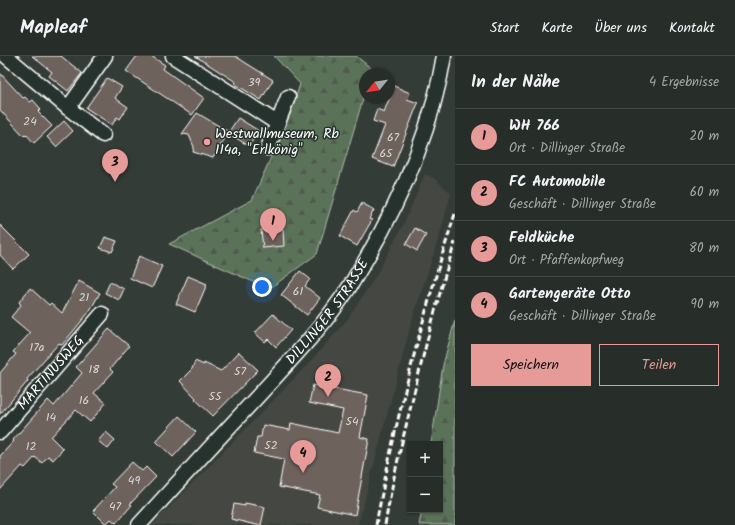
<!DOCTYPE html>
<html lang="de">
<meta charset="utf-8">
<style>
body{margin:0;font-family:Kalam,sans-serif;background:#333935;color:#f1f3f6}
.controls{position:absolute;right:12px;bottom:12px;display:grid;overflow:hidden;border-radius:0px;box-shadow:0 1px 3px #0004}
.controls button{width:36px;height:36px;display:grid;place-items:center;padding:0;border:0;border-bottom:1px solid #434946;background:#272d29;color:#f1f3f6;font:20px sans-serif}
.compass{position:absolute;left:359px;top:12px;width:36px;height:36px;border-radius:50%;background:#272d29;box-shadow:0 1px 3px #0004;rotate:240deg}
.you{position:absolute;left:262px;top:231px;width:14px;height:14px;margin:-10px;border:3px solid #fff;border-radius:50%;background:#1a73e8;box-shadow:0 0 0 6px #1a73e833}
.badge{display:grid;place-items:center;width:26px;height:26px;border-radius:50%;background:#e69b98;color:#111;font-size:13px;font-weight:700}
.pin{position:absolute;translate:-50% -33px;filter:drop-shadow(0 1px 2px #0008)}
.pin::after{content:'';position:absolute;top:21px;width:14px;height:12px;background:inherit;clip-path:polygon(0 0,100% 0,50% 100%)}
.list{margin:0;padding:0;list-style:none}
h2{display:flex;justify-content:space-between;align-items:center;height:52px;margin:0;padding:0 16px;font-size:17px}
h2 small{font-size:13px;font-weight:400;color:#a4a8a8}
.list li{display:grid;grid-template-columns:26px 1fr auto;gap:12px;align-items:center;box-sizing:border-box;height:56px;padding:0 16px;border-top:1px solid #434946}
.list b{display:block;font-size:15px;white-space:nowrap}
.list p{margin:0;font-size:13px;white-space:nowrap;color:#a4a8a8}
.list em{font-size:13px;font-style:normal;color:#a4a8a8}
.actions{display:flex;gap:8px;padding:12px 16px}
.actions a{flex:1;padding:9px 0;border:1px solid #e69b98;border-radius:0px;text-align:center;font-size:14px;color:#e69b98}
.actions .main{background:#e69b98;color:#111}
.map{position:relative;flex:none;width:455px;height:469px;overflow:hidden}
header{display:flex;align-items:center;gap:24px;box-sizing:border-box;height:56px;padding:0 20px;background:#272d29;border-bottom:1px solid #434946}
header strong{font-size:19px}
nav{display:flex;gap:22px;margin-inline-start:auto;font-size:14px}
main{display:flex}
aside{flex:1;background:#272d29}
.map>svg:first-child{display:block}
</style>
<header>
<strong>Mapleaf</strong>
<nav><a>Start</a><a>Karte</a><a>Über uns</a><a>Kontakt</a></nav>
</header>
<main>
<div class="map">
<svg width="455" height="469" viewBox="0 0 455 469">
<defs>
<pattern id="forest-firs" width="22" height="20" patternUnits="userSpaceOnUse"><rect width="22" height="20" fill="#5a7358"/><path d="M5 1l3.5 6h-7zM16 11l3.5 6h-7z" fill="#515a50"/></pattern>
</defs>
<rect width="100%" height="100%" fill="#343c37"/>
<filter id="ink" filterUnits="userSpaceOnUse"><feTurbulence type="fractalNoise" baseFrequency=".025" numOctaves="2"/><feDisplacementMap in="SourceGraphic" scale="8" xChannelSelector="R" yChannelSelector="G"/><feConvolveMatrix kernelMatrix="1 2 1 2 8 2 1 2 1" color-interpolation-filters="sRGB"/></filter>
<g filter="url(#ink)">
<!-- built -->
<path fill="#454742" d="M425,118L434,122L451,137L440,178L411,268L358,469H152L265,353L309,307L347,264L377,218L404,167Z"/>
<!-- forest -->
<g fill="url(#forest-firs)" stroke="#acb9ac">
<path d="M274,0H356L372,13L370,18H365V36L317,198L269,233L169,188L252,144L291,56L300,28Z"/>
<path d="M455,264V469H419L422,454H440V388H431L443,309Z"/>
</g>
<!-- building -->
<g fill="#6e625d" stroke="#fff">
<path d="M32,0H61L82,17L68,35L49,20L52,16Z"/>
<path d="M137,0H151L165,9L163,13L204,42L192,59L126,15Z"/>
<path d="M195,0H235L273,24L261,44L235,28L236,26Z"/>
<path d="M0,17L23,42L25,41L30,46L33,44L41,53L38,56L52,70L34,87L26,78L24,80L0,54Z"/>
<path d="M107,22L122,31L115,42L128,51L120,63L117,61L112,69L86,52Z"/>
<path d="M394,30L410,37L407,43L418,47L393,111L372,103L385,69L373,65L377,53L384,56Z"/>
<path d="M197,57L229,76L213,102L193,96L194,91L189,79L182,78Z"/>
<path d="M238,62L259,75L249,90L228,77Z"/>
<path d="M64,65L73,75L56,91L47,81Z"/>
<path d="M362,147L374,154L369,163L372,164L357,190L340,180L354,154L357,156Z"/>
<path d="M0,169L29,198L13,213L0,199Z"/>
<path d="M415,172L426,179L417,195L406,188Z"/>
<path d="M283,173L284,190L263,192L261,174Z"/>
<path d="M105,181L117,185L112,196L100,192Z"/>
<path d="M139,200L162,210L152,232L130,222Z"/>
<path d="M300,215L310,223L305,230L320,242L307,259L281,239Z"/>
<path d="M188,220L207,228L195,256L176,248Z"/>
<path d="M79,225L100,237L89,256L62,289L59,287L27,323L28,325L0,358V317L16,298L13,296L30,277L11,261L21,249L19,246L30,232L49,249L51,247L62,257Z"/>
<path d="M110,226L124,233L119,244L105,237Z"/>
<path d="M273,258L291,274L276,291L268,283L265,286L255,277Z"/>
<path d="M109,273L129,290L110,313L113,316L94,337L106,347L90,366L76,354L51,381L63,393L53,404L48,400L42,407L35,401L25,412L22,410L0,434V400L14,385L13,384L48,344L54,350L82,317L76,311Z"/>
<path d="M239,296L258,314L213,360L195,343L196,342L180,325L192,313L195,305L204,309V307L221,315Z"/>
<path d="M313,329L368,339L360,381L369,383L355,459L317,451L320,439L279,431L284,403L254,397L257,381H261L263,369L290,374L291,367L338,377L343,354L309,347Z"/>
<path d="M179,360L196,376L173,401L156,385Z"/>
<path d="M106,376L115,384L108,393L98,385Z"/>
<path d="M132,406L142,415L146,411L156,421L130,448L132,449L116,467L111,463L106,468L93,455L115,431L111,428Z"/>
<path d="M245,447L265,451L261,469H256L231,463L234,448L245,450Z"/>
</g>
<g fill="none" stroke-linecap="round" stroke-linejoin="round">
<!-- minor casing -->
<g stroke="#fff" stroke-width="17">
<g id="minor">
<path d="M6,0L68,52L103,79"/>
<path d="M173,0L277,67"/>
<path d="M68,52L105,0"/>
<path d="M268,92L288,41"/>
<path id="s1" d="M0,376L102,258"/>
<path id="s2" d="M139,469C178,426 218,383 258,340C289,306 322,272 348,233C354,224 359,214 365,205C402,142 432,72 444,0"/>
</g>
</g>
<!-- minor -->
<use href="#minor" stroke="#26332d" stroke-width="14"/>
<!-- rail -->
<g stroke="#fff" stroke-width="3" stroke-dasharray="6 3" stroke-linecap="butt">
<path d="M376,469C383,431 391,393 400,355C416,289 434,223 455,158"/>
<path d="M385,469C391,433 399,397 408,362C422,303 437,244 455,186"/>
</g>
</g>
</g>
<!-- markers -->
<circle fill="#ff9aa2" stroke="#26332d" stroke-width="1.5" cx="207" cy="86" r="4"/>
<g text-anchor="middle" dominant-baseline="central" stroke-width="3" stroke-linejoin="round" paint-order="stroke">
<!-- number labels -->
<g font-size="12" fill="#dbd8d6">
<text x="254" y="26">39</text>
<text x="30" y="65">24</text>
<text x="393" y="81">67</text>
<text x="386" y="97">65</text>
<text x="298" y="235">61</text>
<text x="84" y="241">21</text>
<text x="37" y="291">17a</text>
<text x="94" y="313">18</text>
<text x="240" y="315">57</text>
<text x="215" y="340">55</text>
<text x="84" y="344">16</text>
<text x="51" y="361">14</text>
<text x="352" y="365">54</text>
<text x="271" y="389">52</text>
<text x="31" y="390">12</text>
<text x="134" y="424">49</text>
<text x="115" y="450">47</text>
</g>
<!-- poi labels -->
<g font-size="14" fill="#fff" stroke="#26332d" text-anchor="start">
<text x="215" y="78">Westwallmuseum, Rb<tspan x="215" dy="16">114a, "Erlkönig"</tspan></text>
</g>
<!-- street labels -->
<g font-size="14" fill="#fff" stroke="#26332d">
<text stroke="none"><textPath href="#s2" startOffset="285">DILLINGER STRASSE</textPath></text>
<text stroke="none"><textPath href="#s1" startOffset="78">MARTINUSWEG</textPath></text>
</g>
</g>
</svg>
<div class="controls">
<button>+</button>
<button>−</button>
</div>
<svg class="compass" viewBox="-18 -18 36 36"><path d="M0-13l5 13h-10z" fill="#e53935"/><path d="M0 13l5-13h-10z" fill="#a4a8a8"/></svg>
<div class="you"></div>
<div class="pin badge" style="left:273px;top:185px">1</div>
<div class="pin badge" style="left:328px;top:341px">2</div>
<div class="pin badge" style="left:115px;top:126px">3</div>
<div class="pin badge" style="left:303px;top:417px">4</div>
</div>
<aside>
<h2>In der Nähe<small>4 Ergebnisse</small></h2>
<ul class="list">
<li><span class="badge">1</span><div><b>WH 766</b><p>Ort · Dillinger Straße</p></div><em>20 m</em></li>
<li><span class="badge">2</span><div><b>FC Automobile</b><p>Geschäft · Dillinger Straße</p></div><em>60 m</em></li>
<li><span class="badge">3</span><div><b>Feldküche</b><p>Ort · Pfaffenkopfweg</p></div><em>80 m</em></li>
<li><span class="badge">4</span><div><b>Gartengeräte Otto</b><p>Geschäft · Dillinger Straße</p></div><em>90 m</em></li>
</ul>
<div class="actions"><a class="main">Speichern</a><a>Teilen</a></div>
</aside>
</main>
